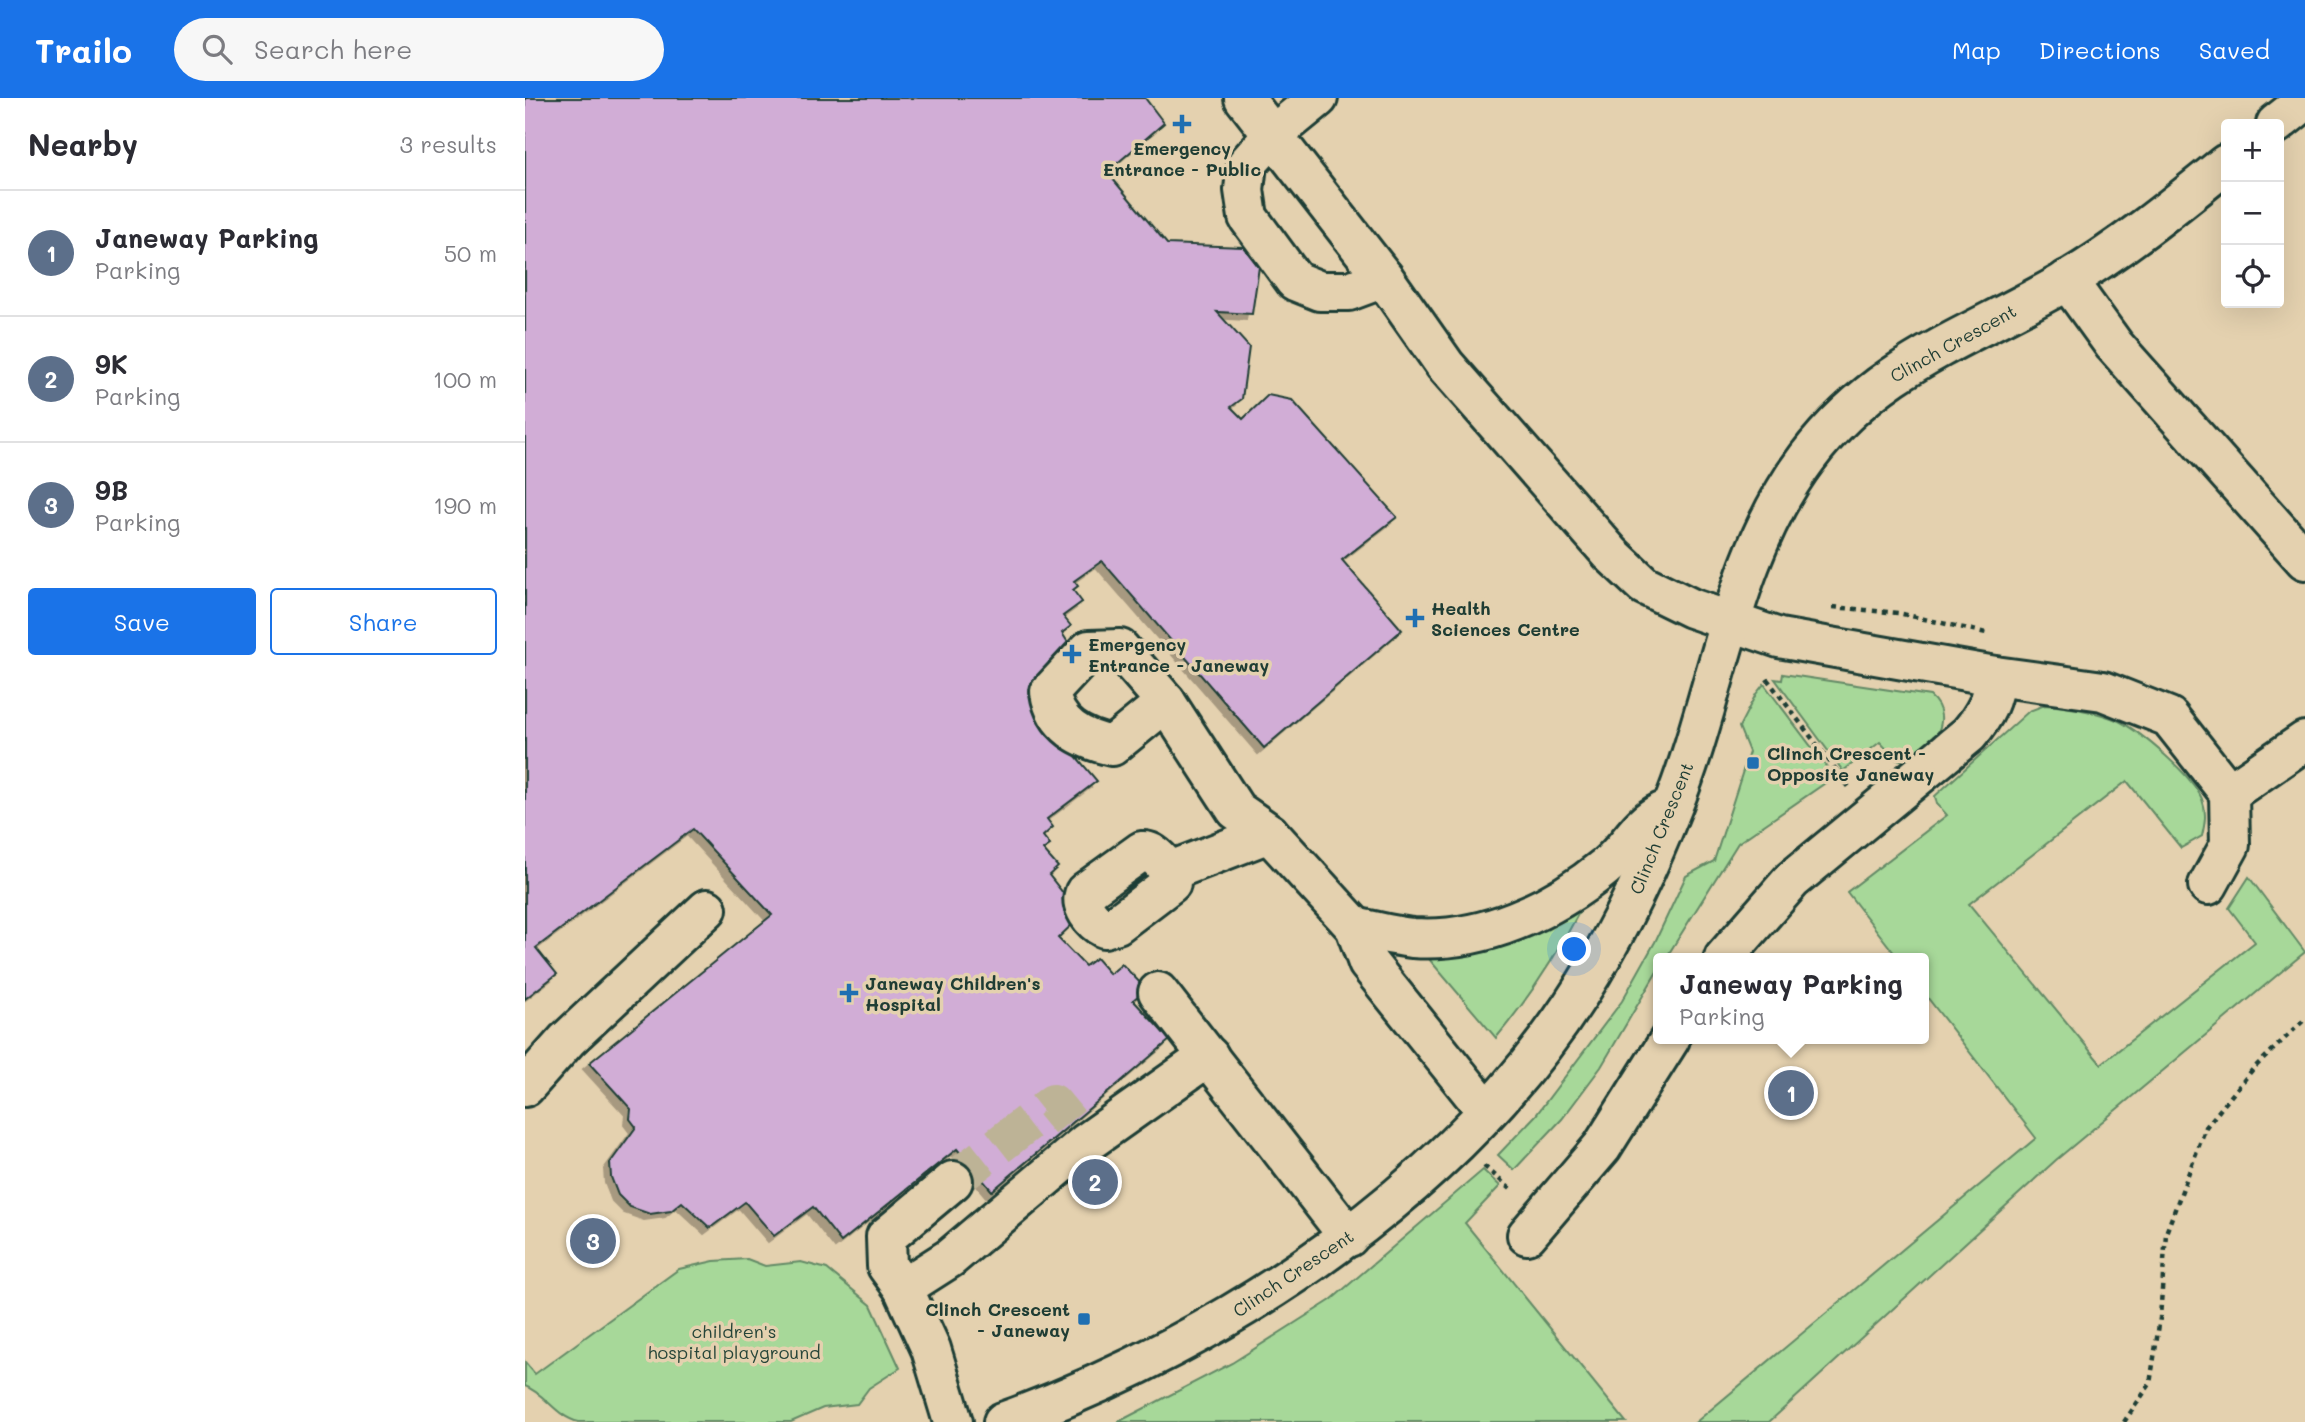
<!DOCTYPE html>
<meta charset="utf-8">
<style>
body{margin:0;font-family:Mali,sans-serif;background:#f7f7f7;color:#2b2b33}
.controls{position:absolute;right:21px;top:21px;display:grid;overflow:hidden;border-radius:7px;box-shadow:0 7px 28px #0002}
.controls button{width:63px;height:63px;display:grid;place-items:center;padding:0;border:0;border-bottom:2px solid #e1e1e2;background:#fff;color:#2b2b33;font:35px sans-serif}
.you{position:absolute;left:1050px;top:852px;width:24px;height:24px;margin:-18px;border:5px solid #fff;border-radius:50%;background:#1a73e8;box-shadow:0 0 0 10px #1a73e833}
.badge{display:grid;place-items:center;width:46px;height:46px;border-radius:50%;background:#1a73e8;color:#fff;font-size:23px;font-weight:700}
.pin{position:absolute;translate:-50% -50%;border:4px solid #fff;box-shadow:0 2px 7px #0006}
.popup{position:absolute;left:1128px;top:855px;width:276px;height:91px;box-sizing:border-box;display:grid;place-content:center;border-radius:7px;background:#fff;filter:drop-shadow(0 2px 5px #0005);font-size:23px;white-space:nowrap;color:#7c7c81}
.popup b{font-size:26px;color:#2b2b33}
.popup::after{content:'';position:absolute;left:50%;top:100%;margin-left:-14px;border:14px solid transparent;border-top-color:#fff}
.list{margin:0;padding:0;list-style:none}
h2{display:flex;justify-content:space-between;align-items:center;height:91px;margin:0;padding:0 28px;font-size:30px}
h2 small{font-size:23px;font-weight:400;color:#7c7c81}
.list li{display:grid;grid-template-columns:46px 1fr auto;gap:21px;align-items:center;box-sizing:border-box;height:126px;padding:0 28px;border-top:2px solid #e1e1e2}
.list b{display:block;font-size:26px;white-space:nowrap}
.list p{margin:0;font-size:23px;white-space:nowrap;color:#7c7c81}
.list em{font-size:23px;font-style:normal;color:#7c7c81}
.actions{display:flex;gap:14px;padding:21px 28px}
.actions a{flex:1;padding:16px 0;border:2px solid #1a73e8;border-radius:7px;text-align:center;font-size:24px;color:#1a73e8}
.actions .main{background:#1a73e8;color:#fff}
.icon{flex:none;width:38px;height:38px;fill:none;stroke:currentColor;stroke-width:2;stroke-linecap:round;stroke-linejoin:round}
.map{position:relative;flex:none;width:1780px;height:1324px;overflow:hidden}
header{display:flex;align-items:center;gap:42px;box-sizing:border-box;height:98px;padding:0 35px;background:#1a73e8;color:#fff}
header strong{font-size:33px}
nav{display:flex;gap:38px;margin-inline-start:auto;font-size:24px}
.search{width:490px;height:63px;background:#f7f7f7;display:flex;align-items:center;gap:18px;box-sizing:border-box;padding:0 24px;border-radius:38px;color:#7c7c81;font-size:26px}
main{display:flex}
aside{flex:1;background:#fff}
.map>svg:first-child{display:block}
</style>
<header>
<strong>Trailo</strong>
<div class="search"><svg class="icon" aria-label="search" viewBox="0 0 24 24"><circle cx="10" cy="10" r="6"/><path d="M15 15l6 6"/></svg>Search here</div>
<nav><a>Map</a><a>Directions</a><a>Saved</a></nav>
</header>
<main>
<aside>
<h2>Nearby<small>3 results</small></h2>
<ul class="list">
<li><span class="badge" style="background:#5c6f8a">1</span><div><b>Janeway Parking</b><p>Parking</p></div><em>50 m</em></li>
<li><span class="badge" style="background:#5c6f8a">2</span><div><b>9K</b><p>Parking</p></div><em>100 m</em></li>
<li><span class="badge" style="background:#5c6f8a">3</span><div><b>9B</b><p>Parking</p></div><em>190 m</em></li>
</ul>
<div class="actions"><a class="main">Save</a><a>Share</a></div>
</aside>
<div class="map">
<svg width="1780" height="1324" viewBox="0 0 1780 1324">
<defs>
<filter id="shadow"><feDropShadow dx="-6" dy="6" stdDeviation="0" flood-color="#0004"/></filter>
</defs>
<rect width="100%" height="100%" fill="#e4d1af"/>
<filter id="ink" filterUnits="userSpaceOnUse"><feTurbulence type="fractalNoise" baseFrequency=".0143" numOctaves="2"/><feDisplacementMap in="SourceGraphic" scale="14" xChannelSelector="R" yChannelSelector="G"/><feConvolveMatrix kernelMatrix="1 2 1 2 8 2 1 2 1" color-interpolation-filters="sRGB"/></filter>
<g filter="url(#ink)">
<!-- green -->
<g fill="#a7d899" stroke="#638a66" stroke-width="2">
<path d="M1258,576L1405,598C1433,622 1403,661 1372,662L1355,644L1318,673L1250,581L1257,582Z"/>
<path d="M1239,586L1309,679L1213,745L1141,860H1133V872L1076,969L1037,1021L989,1072L973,1057L1011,1017L1097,903L1130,844L1161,778L1189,763L1224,654L1214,629L1231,596Z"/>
<path d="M1520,607C1544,609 1571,613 1594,623C1617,635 1667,677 1677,701C1682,714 1680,725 1677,738L1656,750L1602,683L1444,806L1576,966L1730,844L1704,810L1724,779L1780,854L1531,1062L1244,1324H1171L1511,1040L1399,895V860H1373L1322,794L1422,717L1412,706L1410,698L1504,613Z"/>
<path d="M1058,807C1033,855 1006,898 971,940L898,854Z"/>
<path d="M958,1072L975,1088L940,1125L1101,1324H593L707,1265L806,1202Z"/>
<path d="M222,1161L240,1168L276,1164L302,1171L346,1207L375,1270L344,1290L332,1306L298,1310L266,1324H54C31,1319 21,1296 0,1288V1264L10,1276L154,1171L189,1163Z"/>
</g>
<!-- building -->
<path fill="#d1add6" stroke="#1f3d34" stroke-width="2" filter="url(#shadow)" d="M0,0H620L639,25L582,74L642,146L718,149L734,169L727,216L692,214L724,249L717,301L706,309L718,321L743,297L767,302L872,419L817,462L877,532L739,650L577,463L549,483L553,488L548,492L557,504L538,518L546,528L537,535L544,546L537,552L554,571L511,611L572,683L522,721L528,729L518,738L525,747L518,752L533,769L524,777L556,818L533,840L560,868L571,860L585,876L597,866L621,891L608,902L645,942L467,1093L432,1051L316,1144L288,1109L249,1138L220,1104L185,1130L157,1104L146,1113L125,1116L105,1109L93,1097L86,1079L85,1065L111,1029L105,1021L106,1011L64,965L247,817L168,731L11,850L32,876L0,901Z"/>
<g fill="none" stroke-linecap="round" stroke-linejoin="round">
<!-- minor-tunnel -->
<path stroke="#bdb396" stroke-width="38" stroke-dasharray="38 19" stroke-linecap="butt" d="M428,1083L528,1005L561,1045"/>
<!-- minor casing -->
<g stroke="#1f3d34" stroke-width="44">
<g id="minor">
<path d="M719,0L859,180L920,267L1086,456L1119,487L1166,510L1254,540L1470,578L1578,593L1644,619L1704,695L1705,747L1683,787"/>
<path d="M793,0L749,36L722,66L719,92L723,119L770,183L795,193H824L859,180"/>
<path d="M1751,26L1780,3"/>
<path d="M1542,182L1589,247L1780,462"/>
<path d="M595,551L641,604L587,648C556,641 530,628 525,594L564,552Z"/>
<path d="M641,604L711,712L744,735L830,829L843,865L961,1012"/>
<path d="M1704,695L1780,643"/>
<path d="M617,753C630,752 646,772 646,785L592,826L579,830C567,824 554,808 560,794Z"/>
<path d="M643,774L744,735"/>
<path d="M830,829C849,833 869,838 888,840C957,845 1028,812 1080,769C1103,751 1111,727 1137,714"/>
<path d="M1199,860L1267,782L1444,636C1460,617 1468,602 1470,578"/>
<path d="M633,894L824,1139"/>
<path d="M0,989L42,942L182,811"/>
<path d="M1002,1137L1077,1049L1145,941"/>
<path d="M378,1190L362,1168L361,1139L428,1083"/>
<path d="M428,1324L406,1251L378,1190L425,1160L561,1045L684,958"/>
<path d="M478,1324C703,1243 943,1084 1067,875C1098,823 1125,766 1147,710C1194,594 1206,461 1282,360C1353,266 1441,241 1538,185C1596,151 1649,108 1701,66"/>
</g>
</g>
<!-- path -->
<g stroke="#1f3d34" stroke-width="4.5" stroke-dasharray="5 5" stroke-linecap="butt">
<path d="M1308,509L1373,515L1461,535"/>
<path d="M1242,581L1324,689"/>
<path d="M959,1068L989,1094"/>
<path d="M1599,1324L1625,1286L1635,1220L1641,1135L1681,1029L1728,971L1780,921"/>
</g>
<!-- minor -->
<use href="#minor" stroke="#e4d1af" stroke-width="38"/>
</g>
</g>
<!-- markers -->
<g fill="#1f6fb2" stroke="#e4d1af" stroke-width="2.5">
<path d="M653.5 15.5h7v7h7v7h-7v7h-7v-7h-7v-7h7z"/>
<path d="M886.5 509.5h7v7h7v7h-7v7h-7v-7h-7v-7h7z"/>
<path d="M543.5 545.5h7v7h7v7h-7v7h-7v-7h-7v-7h7z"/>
<rect x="1221" y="658" width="14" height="14" rx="3.5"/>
<path d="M320.5 884.5h7v7h7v7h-7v7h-7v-7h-7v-7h7z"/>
<rect x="552" y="1214" width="14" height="14" rx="3.5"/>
</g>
<g text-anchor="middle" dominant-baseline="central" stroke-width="7" stroke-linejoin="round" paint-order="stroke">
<!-- poi labels -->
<g font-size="18" font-weight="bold" fill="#1f3d34" stroke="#e4d1af" text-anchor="start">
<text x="657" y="50" text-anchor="middle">Emergency<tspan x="657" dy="21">Entrance - Public</tspan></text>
<text x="906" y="510">Health<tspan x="906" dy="21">Sciences Centre</tspan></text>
<text x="563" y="546">Emergency<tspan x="563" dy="21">Entrance - Janeway</tspan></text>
<text x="1242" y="655">Clinch Crescent -<tspan x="1242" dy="21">Opposite Janeway</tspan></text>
<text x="340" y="885">Janeway Children's<tspan x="340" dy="21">Hospital</tspan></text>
<text x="545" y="1211" text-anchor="end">Clinch Crescent<tspan x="545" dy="21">- Janeway</tspan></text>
</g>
<!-- street labels -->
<g font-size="18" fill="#1f3d34" stroke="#e4d1af">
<text transform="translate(1428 245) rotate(-29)">Clinch Crescent</text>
<text transform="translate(1136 730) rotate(-68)">Clinch Crescent</text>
<text transform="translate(768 1175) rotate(-34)">Clinch Crescent</text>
</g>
<!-- park labels -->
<g font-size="18" fill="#264539" stroke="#e4d1af">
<text x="209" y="1233">children's<tspan x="209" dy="21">hospital playground</tspan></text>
</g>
</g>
</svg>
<div class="controls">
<button>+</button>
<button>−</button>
<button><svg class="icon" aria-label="locate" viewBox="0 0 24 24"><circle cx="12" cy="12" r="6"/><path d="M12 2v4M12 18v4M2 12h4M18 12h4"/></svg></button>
</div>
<div class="you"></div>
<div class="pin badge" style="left:1266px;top:995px;background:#5c6f8a">1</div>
<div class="popup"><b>Janeway Parking</b>Parking</div>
<div class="pin badge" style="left:570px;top:1084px;background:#5c6f8a">2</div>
<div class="pin badge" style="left:68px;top:1143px;background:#5c6f8a">3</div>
</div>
</main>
